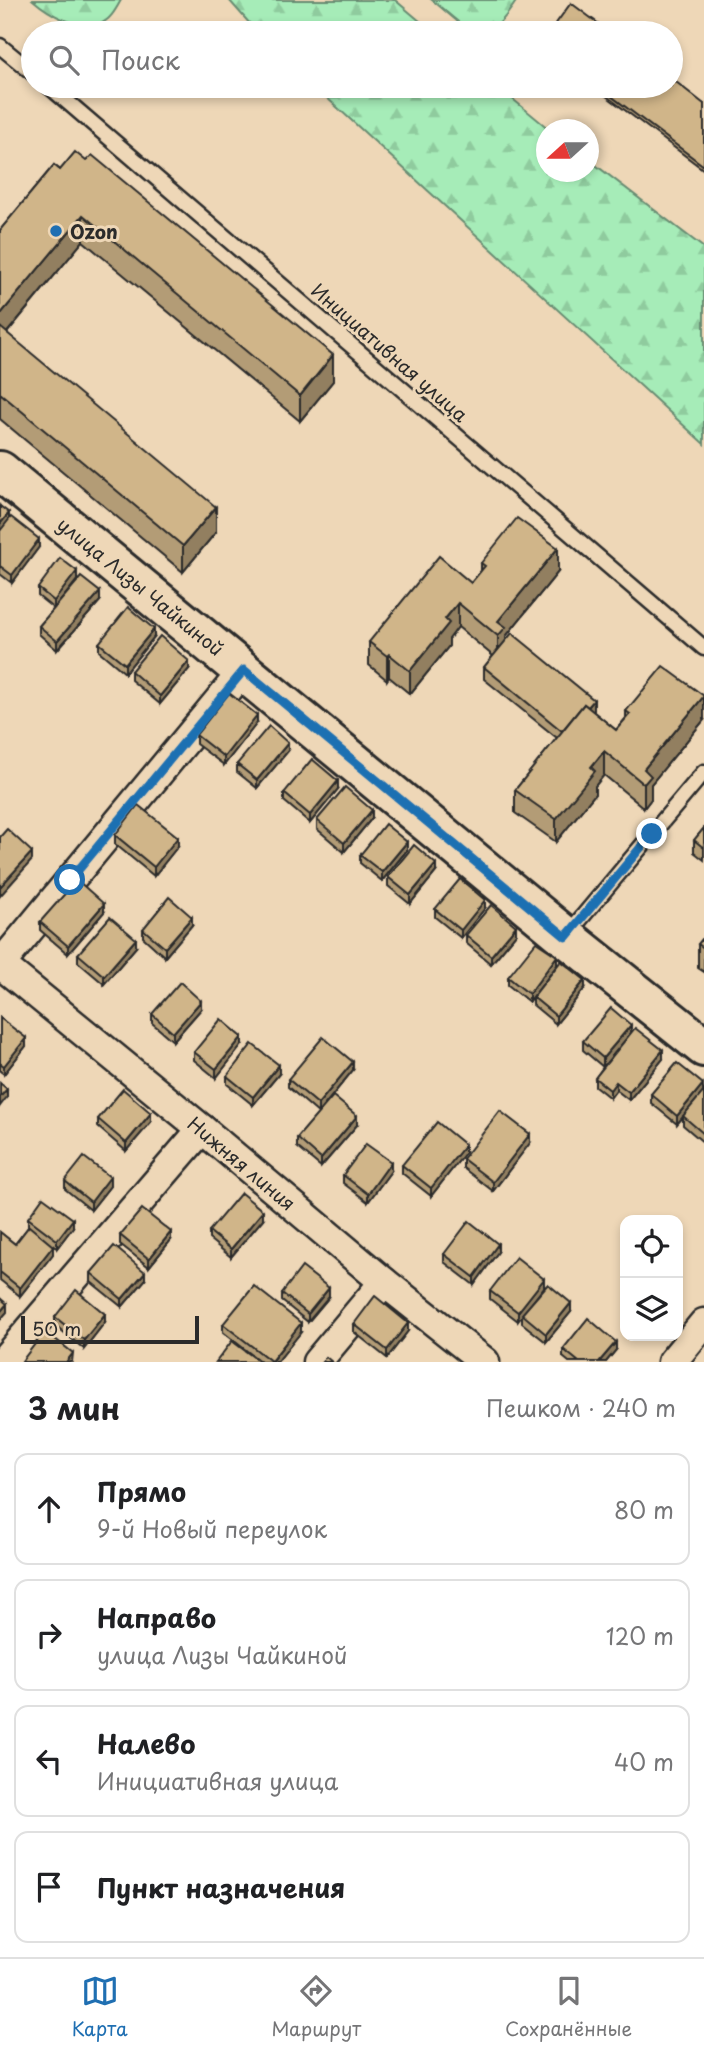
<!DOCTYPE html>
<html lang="ru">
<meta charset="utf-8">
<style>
body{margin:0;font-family:"Playpen Sans",sans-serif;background:#f2f2f2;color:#202124}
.controls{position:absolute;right:21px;bottom:21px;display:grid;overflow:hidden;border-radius:14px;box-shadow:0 4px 10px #0003}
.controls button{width:63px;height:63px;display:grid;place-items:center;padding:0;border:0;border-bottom:2px solid #e0e0e0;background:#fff;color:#202124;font:35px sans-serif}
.compass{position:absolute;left:536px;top:119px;width:63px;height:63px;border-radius:50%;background:#fff;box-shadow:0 4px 10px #0003;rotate:249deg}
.scale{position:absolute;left:21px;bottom:18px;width:178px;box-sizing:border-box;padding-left:7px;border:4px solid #2b2b2b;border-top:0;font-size:19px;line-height:24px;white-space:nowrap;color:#2b2b2b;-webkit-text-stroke:5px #eed7b7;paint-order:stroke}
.stop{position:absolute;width:21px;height:21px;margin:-16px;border:5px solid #1f6fb2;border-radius:50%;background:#fff}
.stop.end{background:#1f6fb2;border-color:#fff;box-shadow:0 2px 7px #0008}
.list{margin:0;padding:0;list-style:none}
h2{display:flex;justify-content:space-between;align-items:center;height:91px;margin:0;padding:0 28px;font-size:30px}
h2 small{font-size:23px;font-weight:400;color:#757577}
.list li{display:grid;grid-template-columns:46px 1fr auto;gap:21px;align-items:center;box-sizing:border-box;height:112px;margin:0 14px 14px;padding:0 14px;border:2px solid #e0e0e0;border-radius:14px}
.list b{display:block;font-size:26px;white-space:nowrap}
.list p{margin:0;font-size:23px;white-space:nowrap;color:#757577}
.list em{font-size:23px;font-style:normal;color:#757577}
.icon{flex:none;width:38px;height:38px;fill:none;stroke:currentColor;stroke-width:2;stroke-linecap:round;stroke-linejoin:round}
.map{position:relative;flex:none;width:704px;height:1362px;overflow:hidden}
.search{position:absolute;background:#fff;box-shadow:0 4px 10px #0003;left:21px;right:21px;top:21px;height:77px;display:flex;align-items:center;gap:18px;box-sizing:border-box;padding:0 24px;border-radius:38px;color:#757577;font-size:26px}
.sheet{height:595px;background:#fff}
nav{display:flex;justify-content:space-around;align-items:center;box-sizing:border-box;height:98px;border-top:2px solid #e0e0e0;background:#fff;font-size:19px;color:#757577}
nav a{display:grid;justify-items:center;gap:4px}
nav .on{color:#1f6fb2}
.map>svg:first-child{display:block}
</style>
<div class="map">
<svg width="704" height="1362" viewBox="0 0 704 1362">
<defs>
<pattern id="forest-firs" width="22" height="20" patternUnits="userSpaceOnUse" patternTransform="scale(1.75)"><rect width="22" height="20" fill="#a6ecb8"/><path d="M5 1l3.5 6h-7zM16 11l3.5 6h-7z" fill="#8fcb9e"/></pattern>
</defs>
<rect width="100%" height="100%" fill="#eed7b7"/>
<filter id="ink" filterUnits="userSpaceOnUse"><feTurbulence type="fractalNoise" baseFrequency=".0143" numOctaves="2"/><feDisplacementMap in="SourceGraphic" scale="14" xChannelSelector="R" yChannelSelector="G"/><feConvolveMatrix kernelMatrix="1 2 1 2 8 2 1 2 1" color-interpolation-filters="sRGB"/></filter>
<g filter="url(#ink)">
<!-- forest -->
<g fill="url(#forest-firs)" stroke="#688c72" stroke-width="2">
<path d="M33,0H121C116,9 110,21 99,24C77,30 49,14 33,0Z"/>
<path d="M229,0H395L434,33H258Z"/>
<path d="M432,0H517C482,54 473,33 432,0Z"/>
<path d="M314,86H497L549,129L546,130V172H588L589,160L704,248V444Z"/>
</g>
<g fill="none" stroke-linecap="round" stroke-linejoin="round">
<!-- lane casing -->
<g stroke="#2b2b2b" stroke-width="19">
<g id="lane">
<path d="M0,46L33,73"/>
<path d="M49,86L704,648"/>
<path d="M567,935L704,772"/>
</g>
</g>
<!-- street casing -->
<g stroke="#2b2b2b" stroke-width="33">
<g id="street">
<path d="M0,964L202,1129L384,1282L485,1362"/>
<path d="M0,965L244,670"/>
<path d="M2,1362L202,1129"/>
<path d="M317,1362L384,1282"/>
<path d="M672,1362L704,1323"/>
</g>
</g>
<!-- secondary casing -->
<g stroke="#2b2b2b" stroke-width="44">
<path id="secondary" d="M0,471L566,937L704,1047"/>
</g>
<!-- lane -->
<use href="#lane" stroke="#eed7b7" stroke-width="14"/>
<!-- street -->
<use href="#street" stroke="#eed7b7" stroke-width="28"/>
<!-- secondary -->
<use href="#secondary" stroke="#eed7b7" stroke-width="38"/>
</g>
<!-- wall -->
<g fill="#b39c76" stroke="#2b2b2b" stroke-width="2">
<path d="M593,86H671L704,104V170Z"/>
<path d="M54,165L333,381L300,421L83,241L7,333L216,532L183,572L0,419V230Z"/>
<path d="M0,506L9,519L39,547L12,583L0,574Z"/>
<path d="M481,563L558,572L506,636V641L616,730L626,718V711L704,720L651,784V799L644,808L604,775L595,786V794L556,842L515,813V790L557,738L484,679V667L493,656L458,627L449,639V646L410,694L389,677L387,680L369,665V642L471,583L481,571Z"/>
<path d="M77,580L60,602L100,601L57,650L39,634V626L54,609L38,596V588Z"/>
<path d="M154,637L125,673L99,651V643Z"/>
<path d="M189,669L160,704L131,680V671Z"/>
<path d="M257,723L224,765L196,744V735Z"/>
<path d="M288,751L257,788L237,772V764Z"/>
<path d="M338,789L310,823L284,801V793Z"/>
<path d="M372,818L344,852L317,829V820Z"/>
<path d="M704,828V860L694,852V840Z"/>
<path d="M115,835L178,846L154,876L115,844Z"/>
<path d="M407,850L382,881L360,863V855Z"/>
<path d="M436,872L410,904L388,886V877Z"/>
<path d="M485,908L461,938L435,917V909Z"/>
<path d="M104,912L68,954L40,930V922Z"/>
<path d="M192,925L165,957L143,937V929Z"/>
<path d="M516,934L491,964L466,943V935Z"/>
<path d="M704,937V972L698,968V944Z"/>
<path d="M136,947L104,984L78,962V954Z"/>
<path d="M557,965L529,1002L508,985V977Z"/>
<path d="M585,988L556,1024L533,1005V997Z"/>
<path d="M201,1009L173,1041L152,1023V1014Z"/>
<path d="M0,1018L26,1046L4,1074L0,1071Z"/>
<path d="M631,1033L663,1059L629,1100L616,1090L610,1098L595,1086V1078L603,1067L583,1050V1041Z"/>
<path d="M242,1045L216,1078L194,1060V1052Z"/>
<path d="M353,1070L318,1113L288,1087V1079Z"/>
<path d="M279,1074L253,1105L227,1084V1076Z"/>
<path d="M704,1091V1143L683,1125V1117L677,1124L651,1103V1094L703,1093Z"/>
<path d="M98,1119L151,1122L126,1151L98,1127Z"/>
<path d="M357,1125L321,1167L297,1147V1138Z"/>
<path d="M530,1143L493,1191L463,1168V1159Z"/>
<path d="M465,1153L431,1196L402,1173V1165Z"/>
<path d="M391,1171L368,1202L343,1183V1175Z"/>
<path d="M65,1181L110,1186L91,1210L65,1189Z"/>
<path d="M28,1218L73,1227L57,1248L53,1246V1254L20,1296L0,1280V1232L15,1244L28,1227Z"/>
<path d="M263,1219L231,1257L209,1239V1231Z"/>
<path d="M120,1235L171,1240L149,1267L120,1244Z"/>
<path d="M498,1252L474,1285L444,1262V1254Z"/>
<path d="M91,1273L145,1280L122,1307L91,1282Z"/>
<path d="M544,1287L531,1304L571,1312L546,1342L522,1323V1315L518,1321L490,1299V1291Z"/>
<path d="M282,1293L329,1297L308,1322L282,1301Z"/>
<path d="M55,1317L105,1322L84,1349L55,1325Z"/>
<path d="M223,1324L301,1332L277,1362H261L223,1332Z"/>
<path d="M354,1324L408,1331L387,1358L354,1332Z"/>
<path d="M563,1349L616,1350L606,1362H569L563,1357Z"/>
</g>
<!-- shaded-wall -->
<g fill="#927f60" stroke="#2b2b2b" stroke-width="2">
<path d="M83,215V241L0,341V315Z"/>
<path d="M333,355V381L300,421V396Z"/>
<path d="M216,507V532L183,572V546Z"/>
<path d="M9,513V521L0,532V524Z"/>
<path d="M39,539V547L12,583V575Z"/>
<path d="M558,548V572L506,636V651L498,660V621Z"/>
<path d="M77,571V580L54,609V601Z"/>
<path d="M100,592V601L57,650V641Z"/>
<path d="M458,603V627L449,639V646L410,694V671L445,619Z"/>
<path d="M154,629V637L125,673V664Z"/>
<path d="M389,654V677L387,680V656Z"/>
<path d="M189,661V669L160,704V696Z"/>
<path d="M704,696V720L651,784V799L644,808V769Z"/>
<path d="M594,700V712L566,734Z"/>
<path d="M257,715V723L224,765V757Z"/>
<path d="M288,743V751L257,788V780Z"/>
<path d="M604,751V775L595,786V794L556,842V819L591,767Z"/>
<path d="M338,781V789L310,823V815Z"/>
<path d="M372,810V818L344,852V843Z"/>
<path d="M178,837V846L154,876V867Z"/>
<path d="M407,842V850L382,881V872Z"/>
<path d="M32,852V860L0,896V887Z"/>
<path d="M436,864V872L410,904V895Z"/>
<path d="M485,900V908L461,938V930Z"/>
<path d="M104,904V912L68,954V946Z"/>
<path d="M192,917V925L165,957V948Z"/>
<path d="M516,926V934L491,964V956Z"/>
<path d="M136,939V947L104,984V976Z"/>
<path d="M557,956V965L529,1002V994Z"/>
<path d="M585,980V988L556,1024V1016Z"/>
<path d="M201,1001V1009L173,1041V1033Z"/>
<path d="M631,1025V1033L603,1067V1058Z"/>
<path d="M242,1037V1045L216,1078V1069Z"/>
<path d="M26,1038V1046L4,1074V1066Z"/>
<path d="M663,1050V1059L629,1100V1092Z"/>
<path d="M353,1062V1070L318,1113V1104Z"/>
<path d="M279,1065V1074L253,1105V1097Z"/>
<path d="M616,1082V1090L610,1098V1090Z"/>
<path d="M703,1084V1093L677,1124V1116Z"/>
<path d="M7,1089V1097L0,1106V1097Z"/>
<path d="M151,1113V1122L126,1151V1143Z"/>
<path d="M357,1116V1125L321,1167V1159Z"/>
<path d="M530,1134V1143L493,1191V1182Z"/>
<path d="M465,1145V1153L431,1196V1188Z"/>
<path d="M391,1162V1171L368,1202V1194Z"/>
<path d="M110,1177V1186L91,1210V1202Z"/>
<path d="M263,1211V1219L231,1257V1249Z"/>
<path d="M73,1219V1227L57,1248V1240Z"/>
<path d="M171,1232V1240L149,1267V1259Z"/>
<path d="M498,1244V1252L474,1285V1277Z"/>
<path d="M53,1246V1254L20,1296V1288Z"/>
<path d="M145,1272V1280L122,1307V1299Z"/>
<path d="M544,1279V1287L518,1321V1312Z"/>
<path d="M329,1288V1297L308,1322V1314Z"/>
<path d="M571,1303V1312L546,1342V1334Z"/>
<path d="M7,1304V1312L0,1320V1312Z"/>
<path d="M105,1314V1322L84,1349V1340Z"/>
<path d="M301,1323V1332L277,1362H271Z"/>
<path d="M408,1323V1331L387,1358V1350Z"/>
<path d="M616,1342V1350L606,1362H599Z"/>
<path d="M73,1353L72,1362H66Z"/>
</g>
<!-- building -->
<g fill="#d0b589" stroke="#2b2b2b" stroke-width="2">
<path d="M571,3L611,33H549Z"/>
<path d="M671,78L704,104V166L598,86H671Z"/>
<path d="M75,152L86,161L92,155L333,355L300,396L83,215L0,315V230L54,165L60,170Z"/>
<path d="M0,327L216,507L183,546L0,393Z"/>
<path d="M0,506L9,513L0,524Z"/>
<path d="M11,517L39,539L12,575L0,566V531Z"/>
<path d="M517,518L558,548L498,621L506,627L498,636L458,603L445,619L449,623L410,671L389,654L387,656L369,642L439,556L471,583L485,566L481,563Z"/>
<path d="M60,558L77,571L54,601L38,588Z"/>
<path d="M81,577L100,592L57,641L39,626Z"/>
<path d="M128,607L154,629L125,664L99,643Z"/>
<path d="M512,633L594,700L588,707L584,704L562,731L484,667Z"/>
<path d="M160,636L189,661L160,696L131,671Z"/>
<path d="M663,666L704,696L644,769L651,776L644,784L604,751L591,767L595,771L556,819L515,790L584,704L616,730L630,714L626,711Z"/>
<path d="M229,693L257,715L224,757L196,735Z"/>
<path d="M269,726L288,743L257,780L237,764Z"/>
<path d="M312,759L338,781L310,815L284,793Z"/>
<path d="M345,787L372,810L344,843L317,820Z"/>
<path d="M138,805L178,837L154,867L115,835Z"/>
<path d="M385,824L407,842L382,872L360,855Z"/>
<path d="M704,828V848L694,840Z"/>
<path d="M7,829L32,852L0,887V837Z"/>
<path d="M414,845L436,864L410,895L388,877Z"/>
<path d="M460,879L485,900L461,930L435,909Z"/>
<path d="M77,880L104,904L68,946L40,922Z"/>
<path d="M169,897L192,917L165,948L143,929Z"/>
<path d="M491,905L516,926L491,956L466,935Z"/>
<path d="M110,917L136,939L104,976L78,954Z"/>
<path d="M704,937V948L698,944Z"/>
<path d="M536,942L557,956L529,994L508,977Z"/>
<path d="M561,961L585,980L556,1016L533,997Z"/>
<path d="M180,982L201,1001L173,1033L152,1014Z"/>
<path d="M611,1008L631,1025L603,1058L583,1041Z"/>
<path d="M0,1018L26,1038L4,1066L0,1063Z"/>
<path d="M221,1019L242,1037L216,1069L194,1052Z"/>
<path d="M635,1028L663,1050L629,1092L616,1082L610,1090L595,1078Z"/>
<path d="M323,1037L353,1062L318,1104L288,1079Z"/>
<path d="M252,1044L279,1065L253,1097L227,1076Z"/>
<path d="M677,1063L703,1084L677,1116L651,1094Z"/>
<path d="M0,1083L7,1089L0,1097Z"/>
<path d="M123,1089L151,1113L126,1143L98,1119Z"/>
<path d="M704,1091V1134L683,1116Z"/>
<path d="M333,1096L357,1116L321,1159L297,1138Z"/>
<path d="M500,1111L530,1134L493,1182L463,1159Z"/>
<path d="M437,1122L465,1145L431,1188L402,1165Z"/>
<path d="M366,1144L391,1162L368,1194L343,1175Z"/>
<path d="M84,1157L110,1177L91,1202L65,1181Z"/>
<path d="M241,1193L263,1211L231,1249L209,1231Z"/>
<path d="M43,1197L73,1219L57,1240L28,1218Z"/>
<path d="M142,1209L171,1232L149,1259L120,1235Z"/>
<path d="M469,1221L498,1244L474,1277L444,1254Z"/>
<path d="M29,1226L53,1246L20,1288L0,1272V1232L15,1244Z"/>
<path d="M114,1246L145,1272L122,1299L91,1273Z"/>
<path d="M516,1257L544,1279L518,1312L490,1291Z"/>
<path d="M302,1267L329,1288L308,1314L282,1293Z"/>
<path d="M548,1284L571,1303L546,1334L522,1314Z"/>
<path d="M254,1286L301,1323L271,1361L223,1324Z"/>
<path d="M76,1290L105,1314L84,1340L55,1317Z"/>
<path d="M375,1296L408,1323L387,1350L354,1324Z"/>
<path d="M0,1298L7,1304L0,1312Z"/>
<path d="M588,1318L616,1342L599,1362H579L563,1349Z"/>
<path d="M45,1331L73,1353L66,1362H23L22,1361Z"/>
<path d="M232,1341L260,1362H216Z"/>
<path d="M326,1357L332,1362H322Z"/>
</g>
</g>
<g fill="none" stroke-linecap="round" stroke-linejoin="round" filter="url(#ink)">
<!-- route -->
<path stroke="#1f6fb2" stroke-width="9" d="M70,880L244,670L566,937L652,834"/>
</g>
<!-- markers -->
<circle fill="#1f6fb2" stroke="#eed7b7" stroke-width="2.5" cx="56" cy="231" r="7"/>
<g text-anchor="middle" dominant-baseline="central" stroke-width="6" stroke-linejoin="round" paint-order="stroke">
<!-- poi labels -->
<g font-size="19" font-weight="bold" fill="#2b2b2b" stroke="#eed7b7" text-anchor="start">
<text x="70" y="231">Ozon</text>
</g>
<!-- street labels -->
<g font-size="19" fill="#2b2b2b" stroke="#eed7b7">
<text transform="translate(390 352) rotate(41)">Инициативная улица</text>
<text transform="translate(141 586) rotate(39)">улица Лизы Чайкиной</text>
<text transform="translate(242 1163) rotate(40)">Нижняя линия</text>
</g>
</g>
</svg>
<div class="controls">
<button><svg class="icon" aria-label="locate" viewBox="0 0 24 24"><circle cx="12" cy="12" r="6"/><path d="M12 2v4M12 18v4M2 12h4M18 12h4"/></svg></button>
<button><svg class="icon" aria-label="layers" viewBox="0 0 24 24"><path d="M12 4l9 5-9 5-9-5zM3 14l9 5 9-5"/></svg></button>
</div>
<svg class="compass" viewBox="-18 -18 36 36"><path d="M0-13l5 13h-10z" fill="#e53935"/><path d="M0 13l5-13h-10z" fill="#757577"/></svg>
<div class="scale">50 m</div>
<div class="stop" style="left:70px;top:880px"></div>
<div class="stop end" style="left:652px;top:834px"></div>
<div class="search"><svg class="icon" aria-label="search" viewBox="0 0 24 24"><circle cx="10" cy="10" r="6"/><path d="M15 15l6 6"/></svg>Поиск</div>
</div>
<section class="sheet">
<h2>3 мин<small>Пешком · 240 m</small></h2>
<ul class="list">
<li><svg class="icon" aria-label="ahead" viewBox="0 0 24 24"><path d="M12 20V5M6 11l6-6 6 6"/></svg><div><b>Прямо</b><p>9-й Новый переулок</p></div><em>80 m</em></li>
<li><svg class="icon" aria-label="right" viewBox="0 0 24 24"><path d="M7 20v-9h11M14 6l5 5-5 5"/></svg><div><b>Направо</b><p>улица Лизы Чайкиной</p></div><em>120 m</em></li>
<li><svg class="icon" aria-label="left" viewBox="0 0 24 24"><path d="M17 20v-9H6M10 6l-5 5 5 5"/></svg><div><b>Налево</b><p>Инициативная улица</p></div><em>40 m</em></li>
<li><svg class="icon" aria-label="arrive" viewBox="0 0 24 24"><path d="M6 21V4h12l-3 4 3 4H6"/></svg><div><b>Пункт назначения</b></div></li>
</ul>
</section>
<nav>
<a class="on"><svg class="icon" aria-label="map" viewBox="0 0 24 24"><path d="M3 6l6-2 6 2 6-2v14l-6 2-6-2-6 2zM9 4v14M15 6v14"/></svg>Карта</a>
<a><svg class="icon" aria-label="directions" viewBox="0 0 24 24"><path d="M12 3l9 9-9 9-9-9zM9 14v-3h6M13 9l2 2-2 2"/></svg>Маршрут</a>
<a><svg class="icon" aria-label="saved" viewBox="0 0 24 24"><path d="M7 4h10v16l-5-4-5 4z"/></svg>Сохранённые</a>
</nav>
